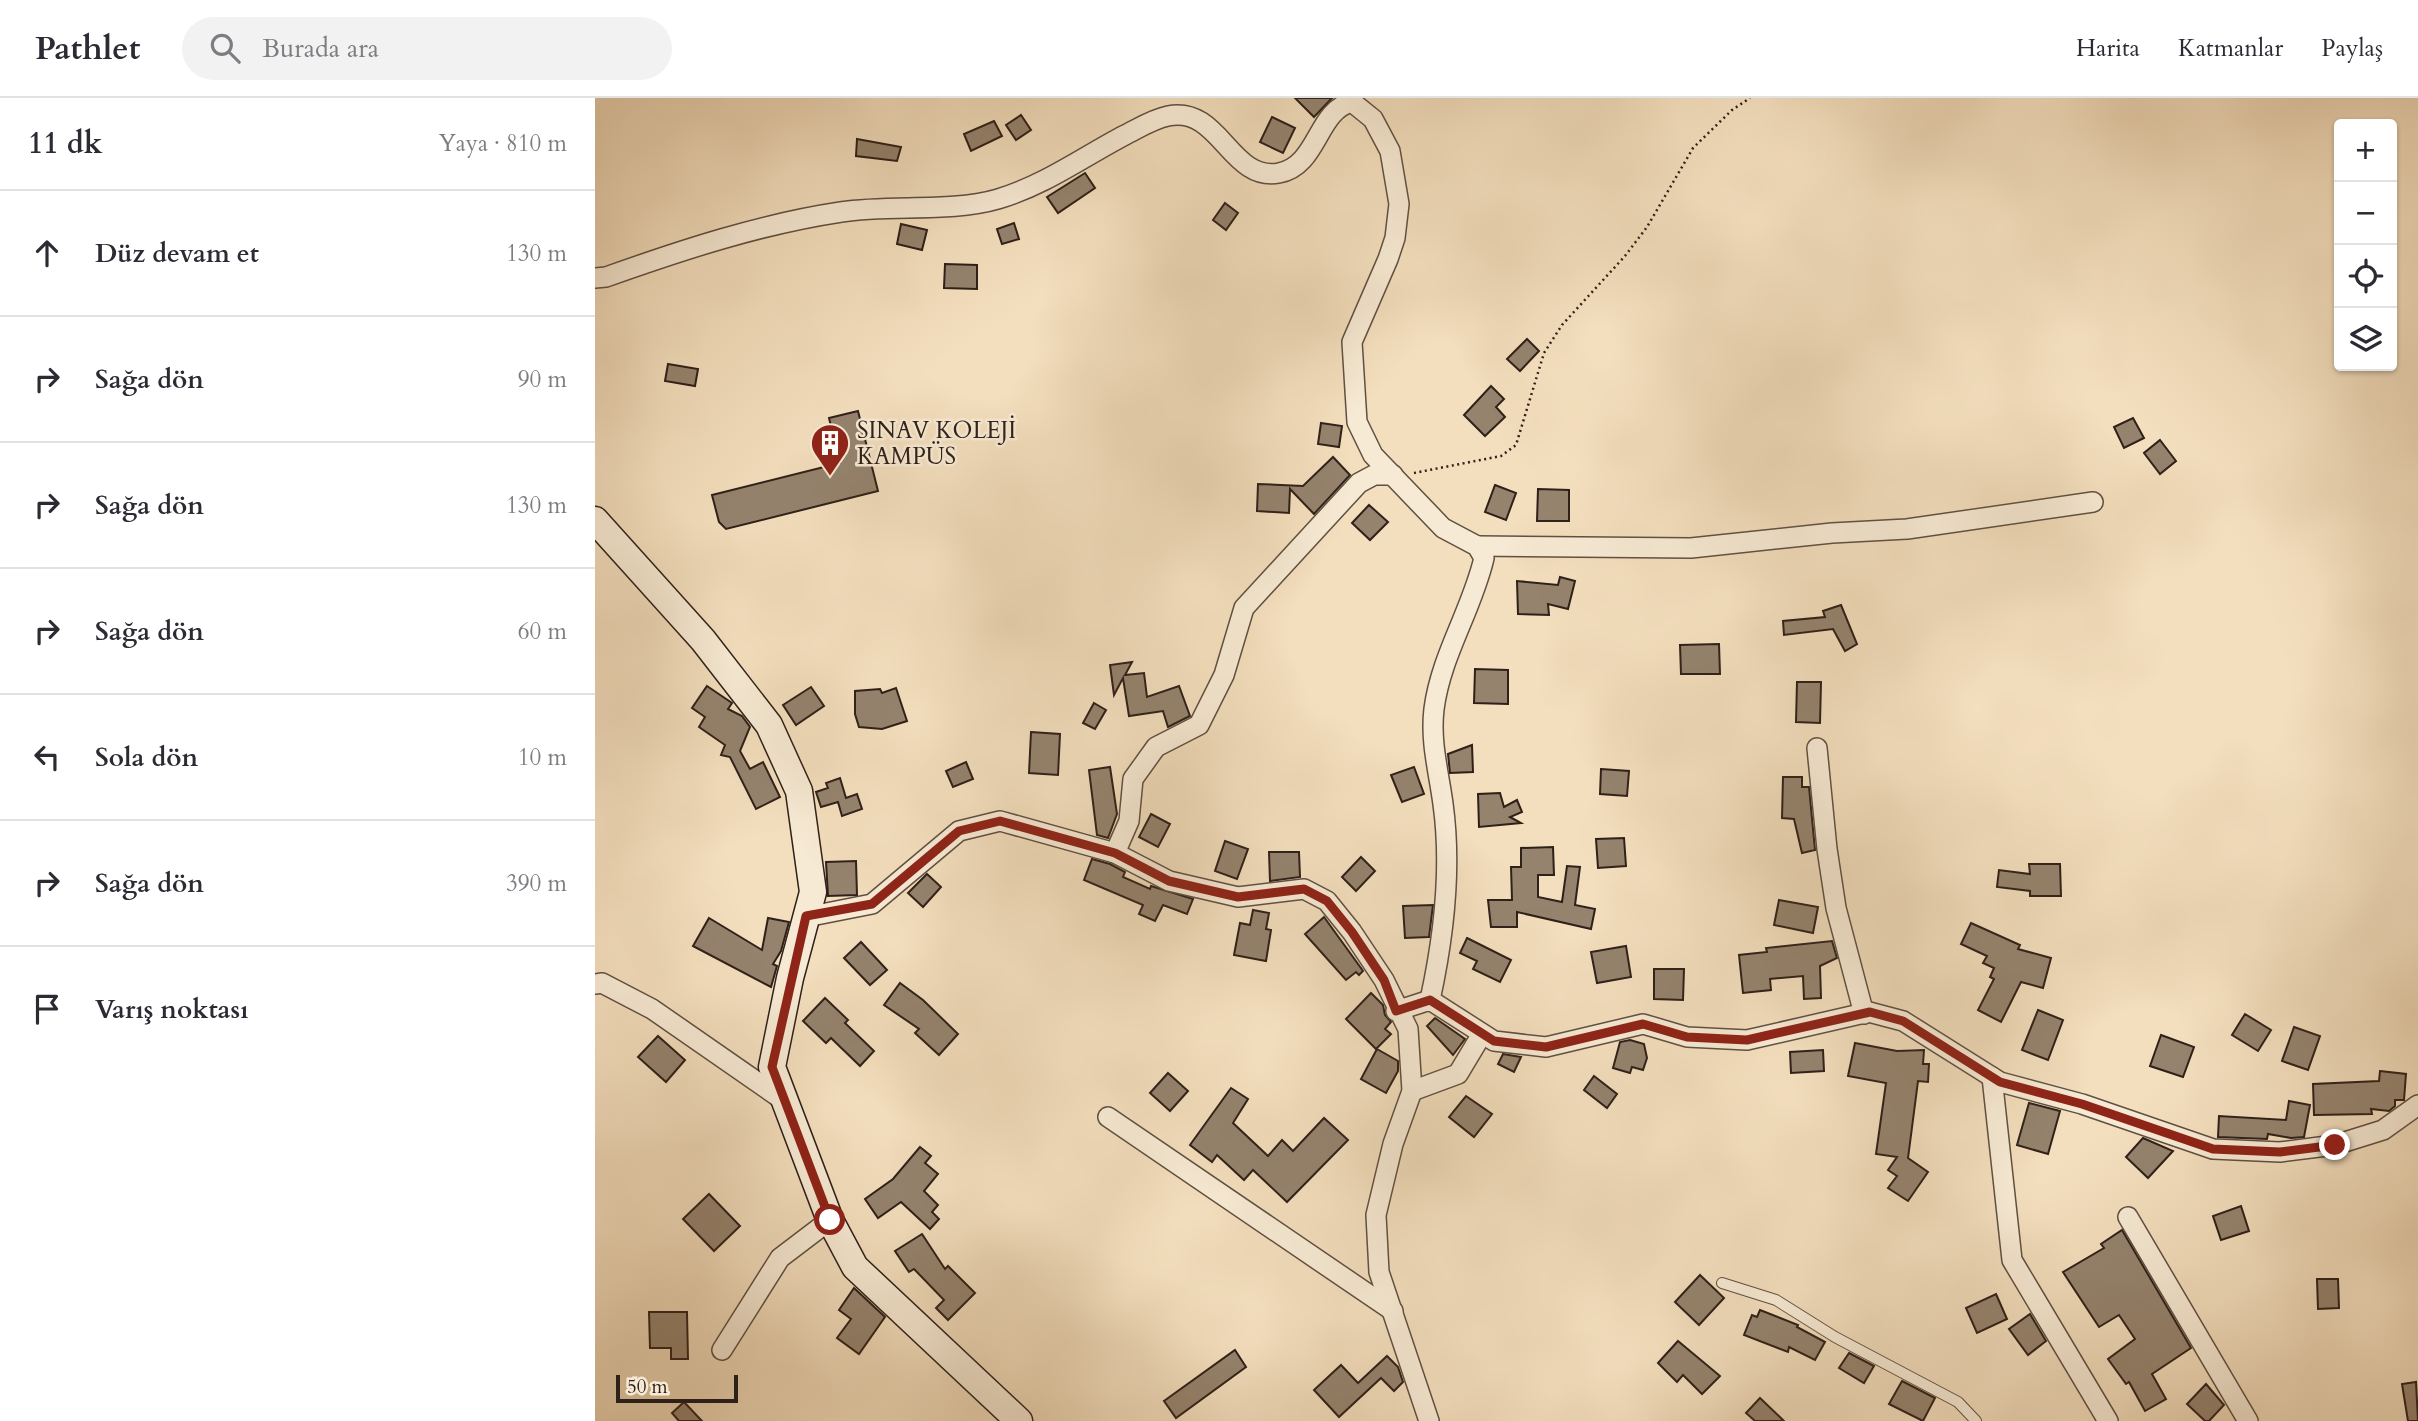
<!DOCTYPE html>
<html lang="tr">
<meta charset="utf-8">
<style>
body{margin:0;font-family:Cardo,serif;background:#f2f2f3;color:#2b2b33}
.controls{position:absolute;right:21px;top:21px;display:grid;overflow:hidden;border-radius:7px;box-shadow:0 2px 5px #0004}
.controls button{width:63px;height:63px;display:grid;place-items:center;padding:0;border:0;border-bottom:2px solid #e1e1e2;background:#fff;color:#2b2b33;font:35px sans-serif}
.scale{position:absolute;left:21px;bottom:18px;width:122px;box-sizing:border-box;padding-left:7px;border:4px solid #2f2019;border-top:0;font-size:19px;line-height:24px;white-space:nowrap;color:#2f2019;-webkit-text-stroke:5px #f7ead4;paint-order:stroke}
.stop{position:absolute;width:21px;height:21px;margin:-16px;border:5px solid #8f2418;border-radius:50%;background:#fff}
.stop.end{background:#8f2418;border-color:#fff;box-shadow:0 2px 7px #0008}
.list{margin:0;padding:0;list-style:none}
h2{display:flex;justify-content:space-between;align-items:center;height:91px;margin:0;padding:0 28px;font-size:30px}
h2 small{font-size:23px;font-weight:400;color:#7c7c81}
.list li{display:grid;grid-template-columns:46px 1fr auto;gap:21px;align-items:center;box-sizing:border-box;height:126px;padding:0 28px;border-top:2px solid #e1e1e2}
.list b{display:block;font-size:26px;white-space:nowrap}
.list em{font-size:23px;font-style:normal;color:#7c7c81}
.icon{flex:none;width:38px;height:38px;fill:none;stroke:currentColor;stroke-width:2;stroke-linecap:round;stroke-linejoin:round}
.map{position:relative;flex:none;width:1823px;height:1323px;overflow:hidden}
header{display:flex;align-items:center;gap:42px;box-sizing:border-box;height:98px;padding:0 35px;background:#fff;border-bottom:2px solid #e1e1e2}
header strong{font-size:33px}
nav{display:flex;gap:38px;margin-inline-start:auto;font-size:24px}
.search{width:490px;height:63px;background:#f2f2f3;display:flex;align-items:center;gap:18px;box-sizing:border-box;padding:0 24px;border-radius:38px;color:#7c7c81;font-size:26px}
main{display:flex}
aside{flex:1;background:#fff}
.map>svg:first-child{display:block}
</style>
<header>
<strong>Pathlet</strong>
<div class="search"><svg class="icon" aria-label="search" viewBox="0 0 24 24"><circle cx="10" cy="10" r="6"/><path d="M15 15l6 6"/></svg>Burada ara</div>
<nav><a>Harita</a><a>Katmanlar</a><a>Paylaş</a></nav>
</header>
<main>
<aside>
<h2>11 dk<small>Yaya · 810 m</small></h2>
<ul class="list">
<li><svg class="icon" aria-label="ahead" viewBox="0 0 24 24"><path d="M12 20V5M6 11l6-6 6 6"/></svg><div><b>Düz devam et</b></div><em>130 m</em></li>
<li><svg class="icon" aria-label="right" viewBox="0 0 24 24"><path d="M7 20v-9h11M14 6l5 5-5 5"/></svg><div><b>Sağa dön</b></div><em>90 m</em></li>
<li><svg class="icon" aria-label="right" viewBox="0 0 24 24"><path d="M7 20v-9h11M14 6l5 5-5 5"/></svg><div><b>Sağa dön</b></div><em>130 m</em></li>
<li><svg class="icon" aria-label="right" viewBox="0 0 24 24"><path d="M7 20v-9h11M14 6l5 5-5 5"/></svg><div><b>Sağa dön</b></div><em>60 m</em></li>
<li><svg class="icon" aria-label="left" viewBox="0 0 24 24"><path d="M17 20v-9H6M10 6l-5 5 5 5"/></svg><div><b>Sola dön</b></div><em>10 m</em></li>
<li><svg class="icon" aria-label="right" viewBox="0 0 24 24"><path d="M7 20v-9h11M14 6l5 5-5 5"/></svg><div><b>Sağa dön</b></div><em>390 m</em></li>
<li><svg class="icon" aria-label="arrive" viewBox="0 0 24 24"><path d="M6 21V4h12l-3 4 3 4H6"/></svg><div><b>Varış noktası</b></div></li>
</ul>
</aside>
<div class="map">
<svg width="1823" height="1323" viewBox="0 0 1823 1323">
<rect width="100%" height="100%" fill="#f3debd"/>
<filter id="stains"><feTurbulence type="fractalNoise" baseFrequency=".00286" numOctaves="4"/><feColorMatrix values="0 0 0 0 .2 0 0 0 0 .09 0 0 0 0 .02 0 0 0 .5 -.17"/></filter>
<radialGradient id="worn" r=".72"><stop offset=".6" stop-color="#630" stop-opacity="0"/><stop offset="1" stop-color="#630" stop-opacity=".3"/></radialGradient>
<!-- building -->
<g fill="#95836e" stroke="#2f2019" stroke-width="2">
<path d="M700,0H737L719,19Z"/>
<path d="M426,17L436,32L421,42L411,27Z"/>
<path d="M677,19L700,30L688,55L665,44Z"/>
<path d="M399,23L407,38L376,53L369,36Z"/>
<path d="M262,41L306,49L302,63L261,58Z"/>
<path d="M490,75L500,90L463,115L452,99Z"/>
<path d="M630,105L643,115L631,132L618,122Z"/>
<path d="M419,125L424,141L407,146L402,131Z"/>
<path d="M306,126L332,132L327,152L302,146Z"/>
<path d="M350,166L382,167V191L349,190Z"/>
<path d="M932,241L944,253L925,273L912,261Z"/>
<path d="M73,266L103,271L100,288L70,283Z"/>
<path d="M896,288L909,301L901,309L910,319L890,338L869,317Z"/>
<path d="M263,313L283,393L131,431L124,424L117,397L245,365L234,320Z"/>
<path d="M1538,320L1549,340L1529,350L1519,329Z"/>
<path d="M726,325L747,328L744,349L723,346Z"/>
<path d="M1565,342L1581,363L1565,376L1549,355Z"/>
<path d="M738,359L755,377L719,416L695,391L694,415L662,413L663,386L708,388Z"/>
<path d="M900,387L921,395L911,422L890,414Z"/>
<path d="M943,391L974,392V423H942Z"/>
<path d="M774,407L793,424L775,442L757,425Z"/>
<path d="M965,479L980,483L973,511L953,506L954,517L923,516L922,483L963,487Z"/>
<path d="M1246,507L1262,546L1250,553L1238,531L1189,537L1188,523L1230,519L1228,513Z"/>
<path d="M1124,546L1125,576H1086L1085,547Z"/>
<path d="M537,564L530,577L549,575L552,599L584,588L595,618L573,629L568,613L534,618L528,580L519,597L515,567Z"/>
<path d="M880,571L913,572V606L879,605Z"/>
<path d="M1202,584H1226L1225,625L1201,624Z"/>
<path d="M112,588L137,605L133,611L147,618L155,629L145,653L155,671L168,664L185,699L161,711L135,659L126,657L130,647L104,629L110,619L97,610Z"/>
<path d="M216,589L229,608L201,627L188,607Z"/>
<path d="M301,590L312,623L287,631L264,629L260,616V593L285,591L287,595Z"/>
<path d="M499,605L511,612L500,631L488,625Z"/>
<path d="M436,634L465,636L463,677L434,675Z"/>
<path d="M877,647L878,674L855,675L853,656Z"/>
<path d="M371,664L378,681L358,689L351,673Z"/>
<path d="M515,669L522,716L513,740L502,737L494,672Z"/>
<path d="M819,669L829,696L807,704L796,677Z"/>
<path d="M1006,671L1034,673L1032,698L1005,696Z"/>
<path d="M1188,679H1207V689H1214L1220,752L1207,755L1199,721L1187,720Z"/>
<path d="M245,680L251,700L262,696L267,711L247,718L243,704L226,709L221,694L233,690L231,685Z"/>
<path d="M905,695L909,709L922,702L927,714L915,719L926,725L884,729L883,696Z"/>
<path d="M556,716L575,726L563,749L544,739Z"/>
<path d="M1029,740L1031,768L1003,770L1001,741Z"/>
<path d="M630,743L653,751L642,781L620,773Z"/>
<path d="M958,749L959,777H943V799L967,804L972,768L985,769L980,807L1000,811L996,831L922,814V829H896L893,802H917L916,769H926V750Z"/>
<path d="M674,754H704L705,779L675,783Z"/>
<path d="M766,759L780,773L761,793L747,779Z"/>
<path d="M497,761L515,766L530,774L528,779L555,791L556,788L598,801L592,816L568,807L560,823L544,816L548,807L489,782Z"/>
<path d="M261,763L262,797L233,798L231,764Z"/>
<path d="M1434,766H1465L1466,798H1435V793L1402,789L1404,772L1435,776Z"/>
<path d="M332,776L346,789L328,809L313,795Z"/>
<path d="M1184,802L1223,809L1218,835L1179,827Z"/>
<path d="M838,807L834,839L810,840L808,808Z"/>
<path d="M658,812L674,815L671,831L676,832L671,863L639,857L645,825L655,827Z"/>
<path d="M729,819L768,873L764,877L761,874L751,882L710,836Z"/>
<path d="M114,820L167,852L173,820L194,824L186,853L178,866L182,868L176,889L98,848Z"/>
<path d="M1376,825L1425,847L1423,851L1456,860L1448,890L1426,884L1406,924L1383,912L1399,881L1395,879L1399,870L1388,865L1392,858L1366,846Z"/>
<path d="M872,840L916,862L905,884L878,871L882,863L865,855Z"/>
<path d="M1237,843L1242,860L1225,868L1226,900L1209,901L1208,878L1175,881L1176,892L1148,895L1144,857L1172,854L1171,850Z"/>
<path d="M266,844L292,872L275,887L249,860Z"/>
<path d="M1031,848L1036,879L1002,885L996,854Z"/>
<path d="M1059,871H1089L1088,902L1059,901Z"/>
<path d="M305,885L328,902L363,936L344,957L320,935L324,931L289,907Z"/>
<path d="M776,895L788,907L790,917L796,924L790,931L796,936L781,951L751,921Z"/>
<path d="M230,900L253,922L250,925L279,953L265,968L236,940L231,945L208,923Z"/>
<path d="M1443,912L1468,922L1453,962L1427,952Z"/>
<path d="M1650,916L1676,932L1663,953L1637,937Z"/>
<path d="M840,920L870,941L858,957L832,928Z"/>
<path d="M1699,929L1725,938L1713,972L1687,963Z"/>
<path d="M1566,937L1599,949L1588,979L1555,968Z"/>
<path d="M63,938L90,962L71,984L43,959Z"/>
<path d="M1035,942L1049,946L1052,960L1048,972L1037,969L1035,975L1018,970L1025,944Z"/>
<path d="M1260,945L1302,953L1329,952L1328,966H1334L1333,984L1323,983L1313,1060L1333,1074L1313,1103L1293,1090L1302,1078L1293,1072L1302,1059L1281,1056L1291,985L1253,978Z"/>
<path d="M782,951L803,963V973L791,995L766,981Z"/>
<path d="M1228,952L1229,973L1196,975L1195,954Z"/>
<path d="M908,956L926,959L919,974L903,966Z"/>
<path d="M1785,973L1811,976L1809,1002H1800V1008L1794,1013L1776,1011L1777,1016L1719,1017L1718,986L1784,983Z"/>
<path d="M573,975L593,993L575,1013L555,995Z"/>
<path d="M999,978L1022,996L1012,1010L989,992Z"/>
<path d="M636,990L653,1001L638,1025L673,1058L687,1042L698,1053L729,1020L753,1042L692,1104L658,1072L649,1082L622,1057L617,1064L595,1047Z"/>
<path d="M871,998L897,1016L879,1039L854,1019Z"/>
<path d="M1694,1003L1715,1007L1709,1039L1696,1040L1673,1036L1672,1041L1623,1039L1624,1018L1691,1022Z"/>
<path d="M1434,1005L1465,1013L1453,1056L1422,1047Z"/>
<path d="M1548,1040L1578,1053L1553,1080L1531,1059Z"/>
<path d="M325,1049L336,1058L330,1065L343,1076L329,1093L343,1107L337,1114L344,1121L335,1131L306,1104L283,1120L270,1101L298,1081Z"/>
<path d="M114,1096L145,1128L119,1153L88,1121Z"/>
<path d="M1646,1108L1654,1133L1626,1142L1618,1118Z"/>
<path d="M1527,1132L1596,1250L1557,1276L1571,1301L1550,1313L1534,1284L1531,1286L1513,1261L1540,1241L1524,1217L1504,1229L1468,1174L1509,1150L1506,1146Z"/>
<path d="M327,1136L350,1171L353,1168L380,1195L353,1222L341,1210L349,1202L319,1171L314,1174L300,1153Z"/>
<path d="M1105,1177L1129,1200L1104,1227L1080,1204Z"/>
<path d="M1722,1181H1743L1744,1210L1723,1211Z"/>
<path d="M259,1190L290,1219L264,1256L242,1240L256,1221L244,1212Z"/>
<path d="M1401,1196L1412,1221L1382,1235L1371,1210Z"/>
<path d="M1165,1212L1203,1227L1202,1229L1230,1244L1220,1262L1194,1249L1193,1254L1149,1237L1157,1217L1162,1219Z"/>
<path d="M54,1214H92L93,1261H76V1250H55Z"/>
<path d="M1435,1216L1451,1243L1433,1257L1414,1231Z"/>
<path d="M1083,1243L1125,1278L1107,1296L1088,1277L1082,1284L1063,1265Z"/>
<path d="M640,1252L651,1269L581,1320L569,1303Z"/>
<path d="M1254,1255L1279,1268L1269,1285L1244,1270Z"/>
<path d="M792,1258L803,1269L808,1284L799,1293L786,1280L744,1319L719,1292L746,1267L763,1285Z"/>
<path d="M1307,1283L1340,1300L1328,1323L1294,1306Z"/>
<path d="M1821,1284L1823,1323H1813L1807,1286Z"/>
<path d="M1611,1286L1629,1307L1614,1323H1610L1592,1306Z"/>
<path d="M1165,1300L1189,1323H1160L1151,1315Z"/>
<path d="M89,1304L107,1323H84L77,1315Z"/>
</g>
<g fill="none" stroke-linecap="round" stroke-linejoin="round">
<!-- lane casing -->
<g stroke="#605042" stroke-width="12">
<path id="lane" d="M1127,1185L1181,1202L1240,1239L1363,1304L1381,1323"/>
</g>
<!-- street casing -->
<g stroke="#605042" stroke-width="22">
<g id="street">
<path d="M0,180L11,179C87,152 166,126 246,114C297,106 355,115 403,101C450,87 488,59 530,37C544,30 558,21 573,18C625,7 635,84 684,75C723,68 722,12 757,4L778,21L795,53L804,106L800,140L793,161L757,244L762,324L778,357L848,430L882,448L889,460C877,512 846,557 839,611C835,644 844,675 848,706C857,771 849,838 835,902"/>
<path d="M882,448L1096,450L1237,435L1312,431L1498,404"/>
<path d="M1222,650L1232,751L1241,810L1269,916"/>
<path d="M520,755L534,723L538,681L561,649L604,627L629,577L649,510L764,385L779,377H798"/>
<path d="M211,819L277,806L364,733L405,723L520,755L574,783L643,799L709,791L732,803L757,834L789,882L813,931L817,993L798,1046L781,1117L784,1174L834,1323"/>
<path d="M0,886L7,885L57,911L191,1004"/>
<path d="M801,913L835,902L899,943L951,949L1048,926L1092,939L1152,942L1274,914L1308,923L1405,984L1487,1006L1618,1051L1685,1054L1740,1047L1788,1032L1823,1007"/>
<path d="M1397,979L1417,1162L1513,1323"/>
<path d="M817,993L863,976L887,936"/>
<path d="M513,1019L798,1213"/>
<path d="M1533,1119L1653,1323"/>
<path d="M127,1252L185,1160L235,1122"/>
</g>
</g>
<!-- secondary casing -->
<g stroke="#2f2019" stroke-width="29">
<path id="secondary" d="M0,422L108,542L174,627L204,693L218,794L195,880L177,969L235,1122L260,1169L424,1323"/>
</g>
<!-- path -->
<path stroke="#2f2019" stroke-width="2.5" stroke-dasharray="2 3.5" stroke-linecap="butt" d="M819,375L906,358L921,347L949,255L967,227L1030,158L1052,129L1098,50L1137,12L1155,0"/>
<!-- lane -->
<use href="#lane" stroke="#f7ead4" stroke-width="10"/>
<!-- street -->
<use href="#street" stroke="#f7ead4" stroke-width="19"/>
<!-- secondary -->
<use href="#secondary" stroke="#f7ead4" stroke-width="26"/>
</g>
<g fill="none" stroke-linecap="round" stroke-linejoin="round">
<!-- route -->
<path stroke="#8f2418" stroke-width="9" d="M235,1122L177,969L211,818L277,806L364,733L405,723L520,755L574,783L643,799L709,791L732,803L757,834L789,882L801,913L835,902L899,943L951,949L1048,926L1092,939L1152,942L1275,914L1308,923L1405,984L1487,1006L1618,1051L1685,1054L1740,1047"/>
</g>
<!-- icons -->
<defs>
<g id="building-pin" transform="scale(2.0125)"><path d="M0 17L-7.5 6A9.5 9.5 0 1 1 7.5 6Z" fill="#8f2418" stroke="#f7ead4"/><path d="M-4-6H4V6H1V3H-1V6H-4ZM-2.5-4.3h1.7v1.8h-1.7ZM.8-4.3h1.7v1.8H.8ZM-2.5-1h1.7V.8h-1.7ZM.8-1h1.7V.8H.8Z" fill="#fff"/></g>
</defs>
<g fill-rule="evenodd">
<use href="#building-pin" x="235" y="345"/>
</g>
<g text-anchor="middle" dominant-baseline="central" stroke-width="5" stroke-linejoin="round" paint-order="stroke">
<!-- poi labels -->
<g font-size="23" fill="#2f2019" stroke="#f7ead4" text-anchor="start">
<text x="262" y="332">SINAV KOLEJİ<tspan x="262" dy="26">KAMPÜS</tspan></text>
</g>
</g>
<rect width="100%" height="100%" filter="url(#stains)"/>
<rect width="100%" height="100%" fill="url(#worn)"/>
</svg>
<div class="controls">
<button>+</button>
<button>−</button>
<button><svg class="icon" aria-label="locate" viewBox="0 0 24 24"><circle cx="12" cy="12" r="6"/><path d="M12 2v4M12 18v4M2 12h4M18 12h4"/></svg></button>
<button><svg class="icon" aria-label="layers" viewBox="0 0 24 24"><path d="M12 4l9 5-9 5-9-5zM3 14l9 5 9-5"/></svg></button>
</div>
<div class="scale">50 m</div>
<div class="stop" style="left:235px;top:1122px"></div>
<div class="stop end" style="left:1740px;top:1047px"></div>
</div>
</main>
